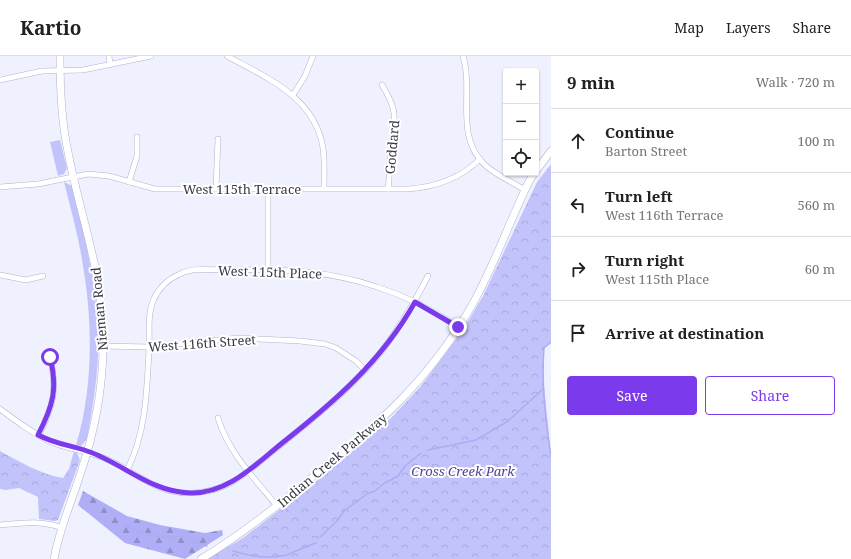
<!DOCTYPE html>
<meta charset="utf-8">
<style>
body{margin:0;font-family:"Noto Serif",serif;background:#f2f2f2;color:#202124}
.controls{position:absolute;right:12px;top:12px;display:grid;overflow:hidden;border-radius:4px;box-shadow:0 1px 3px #0004}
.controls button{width:36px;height:36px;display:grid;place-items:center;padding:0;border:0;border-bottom:1px solid #e0e0e0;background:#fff;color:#202124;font:20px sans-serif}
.stop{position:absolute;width:12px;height:12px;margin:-9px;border:3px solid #7c3aed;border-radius:50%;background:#fff}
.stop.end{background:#7c3aed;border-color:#fff;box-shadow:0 1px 4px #0008}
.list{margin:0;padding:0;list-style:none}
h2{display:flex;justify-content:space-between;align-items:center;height:52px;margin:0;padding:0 16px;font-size:17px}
h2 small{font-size:13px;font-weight:400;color:#757577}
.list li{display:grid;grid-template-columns:26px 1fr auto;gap:12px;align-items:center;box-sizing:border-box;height:64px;padding:0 16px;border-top:1px solid #e0e0e0}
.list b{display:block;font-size:15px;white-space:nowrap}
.list p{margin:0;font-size:13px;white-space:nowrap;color:#757577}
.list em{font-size:13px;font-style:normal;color:#757577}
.actions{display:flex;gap:8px;padding:12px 16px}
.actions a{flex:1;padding:9px 0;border:1px solid #7c3aed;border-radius:4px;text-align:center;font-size:14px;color:#7c3aed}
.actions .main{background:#7c3aed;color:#fff}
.icon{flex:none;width:22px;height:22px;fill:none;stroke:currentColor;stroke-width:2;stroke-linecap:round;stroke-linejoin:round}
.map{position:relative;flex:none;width:551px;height:503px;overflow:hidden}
header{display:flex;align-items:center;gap:24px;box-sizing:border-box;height:56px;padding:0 20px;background:#fff;border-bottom:1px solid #e0e0e0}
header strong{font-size:19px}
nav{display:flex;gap:22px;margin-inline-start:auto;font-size:14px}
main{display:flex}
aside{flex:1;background:#fff}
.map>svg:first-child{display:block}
</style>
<header>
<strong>Kartio</strong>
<nav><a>Map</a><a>Layers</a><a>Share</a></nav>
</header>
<main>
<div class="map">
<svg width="551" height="503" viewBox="0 0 551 503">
<defs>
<pattern id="forest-firs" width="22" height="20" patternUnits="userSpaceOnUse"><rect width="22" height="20" fill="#afaef6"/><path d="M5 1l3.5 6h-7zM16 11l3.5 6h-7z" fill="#8f8fc9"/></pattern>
<pattern id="park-crowns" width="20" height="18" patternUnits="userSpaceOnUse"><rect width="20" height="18" fill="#c3c3fc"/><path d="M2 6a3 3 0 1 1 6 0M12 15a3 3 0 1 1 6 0" fill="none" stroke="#a8a8d9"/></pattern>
</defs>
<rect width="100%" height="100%" fill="#f0f1ff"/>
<!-- green -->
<g fill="#c3c3fc">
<path d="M60,84L67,112L64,118L58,120L50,86Z"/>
<path d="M64,126L72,130C86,186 100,240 98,298C97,327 92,355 87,383L81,390L76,389C93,333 93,268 83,210C79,182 71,154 64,126Z"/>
</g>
<!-- forest -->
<path fill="url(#forest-firs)" d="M83,435L127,460L160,469L205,477L222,474L223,479L185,503L125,487L78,449Z"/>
<!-- park -->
<g fill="url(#park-crowns)">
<path d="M551,108V286L544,292L543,320L551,401V503H207L243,482L329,415L391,362L421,330L463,274L483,240L537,126Z"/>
<path d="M0,395C20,406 40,418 63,422L69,413L74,395L77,397L80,404L58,464L55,465L39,463L38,441L19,432L6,434L0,433Z"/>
</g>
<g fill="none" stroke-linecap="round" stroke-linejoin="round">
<!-- stream -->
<g stroke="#acacf3" stroke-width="1.5">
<path d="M551,286L544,292C541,329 546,365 551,401"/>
<path d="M428,394L476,384L508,365L543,333"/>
<path d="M125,470L151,479L172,482L179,480L207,490"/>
<path d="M320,481L337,465L344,455L368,437L375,435L383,428L398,420L405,410L421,397"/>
<path d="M233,495C249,500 270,503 287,499C297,495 306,490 316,487"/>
</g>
<!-- minor casing -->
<g stroke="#b0b1d2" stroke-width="6">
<g id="minor">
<path d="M109,0L110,8"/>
<path d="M227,0C267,22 315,41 323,92C325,105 324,119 324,132"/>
<path d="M463,0C474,36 454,80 485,109C497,120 511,125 525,134"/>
<path d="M0,24L42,15L83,14L151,0"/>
<path d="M382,29C400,58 394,64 391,95C389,107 390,120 388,133"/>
<path d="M293,39L305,20L313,0"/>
<path d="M129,126L137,100V81"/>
<path d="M0,131L38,128L88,118L109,120L155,133H408C436,131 460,123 480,103"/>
<path d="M216,133L218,83"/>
<path d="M268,133V213"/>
<path d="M0,219L26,224L43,220"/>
<path d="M103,290L149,291L238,282L300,285L325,288L336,292L356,305L365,314"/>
<path d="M0,353C16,365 32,377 51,386C68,393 88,395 106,403C137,416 155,438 191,437C206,437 219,433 232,426C248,417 263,403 278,391C312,363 347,336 376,302C397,277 413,249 428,220"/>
<path d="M218,362C228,396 255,423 277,450"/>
<path d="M39,379C53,350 58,334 50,301"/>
<path d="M127,414C146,378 147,333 149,293C150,277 147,260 153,245C158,233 168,223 180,218C194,211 212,214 228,214C279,213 328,214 377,231C406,240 433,254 458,271"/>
<path d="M0,469C21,467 43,464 62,472"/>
</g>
</g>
<!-- tertiary casing -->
<g stroke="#b0b1d2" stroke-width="8">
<g id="tertiary">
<path d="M536,115L551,95"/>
<path d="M54,503C59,474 71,447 80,419C95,375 104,327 103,280C102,213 80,160 68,96C61,64 60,32 60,0"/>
<path d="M201,503C238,481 271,455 304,428C372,374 427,328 471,251C487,223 499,193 512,163C519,148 525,131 534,117"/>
</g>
</g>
<!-- minor -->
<use href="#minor" stroke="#fff" stroke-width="5"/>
<!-- tertiary -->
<use href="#tertiary" stroke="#fff" stroke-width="7"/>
</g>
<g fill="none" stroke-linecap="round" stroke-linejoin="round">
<!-- route -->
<path stroke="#7c3aed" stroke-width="5" d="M50,301C58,333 53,350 38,379C55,388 70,389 87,395C123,407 150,436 190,437C227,438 254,410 281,388C333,347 382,305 415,246L458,271"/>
</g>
<g text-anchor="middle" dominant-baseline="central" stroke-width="4" stroke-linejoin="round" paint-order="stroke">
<!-- street labels -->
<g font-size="13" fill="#393946" stroke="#fff">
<text transform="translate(392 91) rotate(-85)">Goddard</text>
<text x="242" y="133">West 115th Terrace</text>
<text transform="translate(270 216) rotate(2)">West 115th Place</text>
<text transform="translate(99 253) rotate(-95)">Nieman Road</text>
<text transform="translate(202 287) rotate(-4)">West 116th Street</text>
<text transform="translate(332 404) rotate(-40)">Indian Creek Parkway</text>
</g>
<!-- park labels -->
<g font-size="13" font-style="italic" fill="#4c4396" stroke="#fff">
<text x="463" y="415">Cross Creek Park</text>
</g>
</g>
</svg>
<div class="controls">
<button>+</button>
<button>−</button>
<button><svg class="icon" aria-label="locate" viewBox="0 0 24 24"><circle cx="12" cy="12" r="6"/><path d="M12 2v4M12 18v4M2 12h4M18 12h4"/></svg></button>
</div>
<div class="stop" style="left:50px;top:301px"></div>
<div class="stop end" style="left:458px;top:271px"></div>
</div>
<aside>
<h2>9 min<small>Walk · 720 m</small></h2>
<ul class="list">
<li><svg class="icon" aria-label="ahead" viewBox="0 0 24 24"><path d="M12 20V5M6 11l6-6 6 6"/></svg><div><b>Continue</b><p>Barton Street</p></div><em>100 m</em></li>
<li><svg class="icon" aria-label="left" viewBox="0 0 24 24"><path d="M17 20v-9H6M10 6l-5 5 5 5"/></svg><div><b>Turn left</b><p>West 116th Terrace</p></div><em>560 m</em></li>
<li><svg class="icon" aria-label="right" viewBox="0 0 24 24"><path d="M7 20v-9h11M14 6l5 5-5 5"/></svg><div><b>Turn right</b><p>West 115th Place</p></div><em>60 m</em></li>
<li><svg class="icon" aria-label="arrive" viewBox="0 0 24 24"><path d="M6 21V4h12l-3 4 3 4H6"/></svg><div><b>Arrive at destination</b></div></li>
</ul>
<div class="actions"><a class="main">Save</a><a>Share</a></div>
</aside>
</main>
